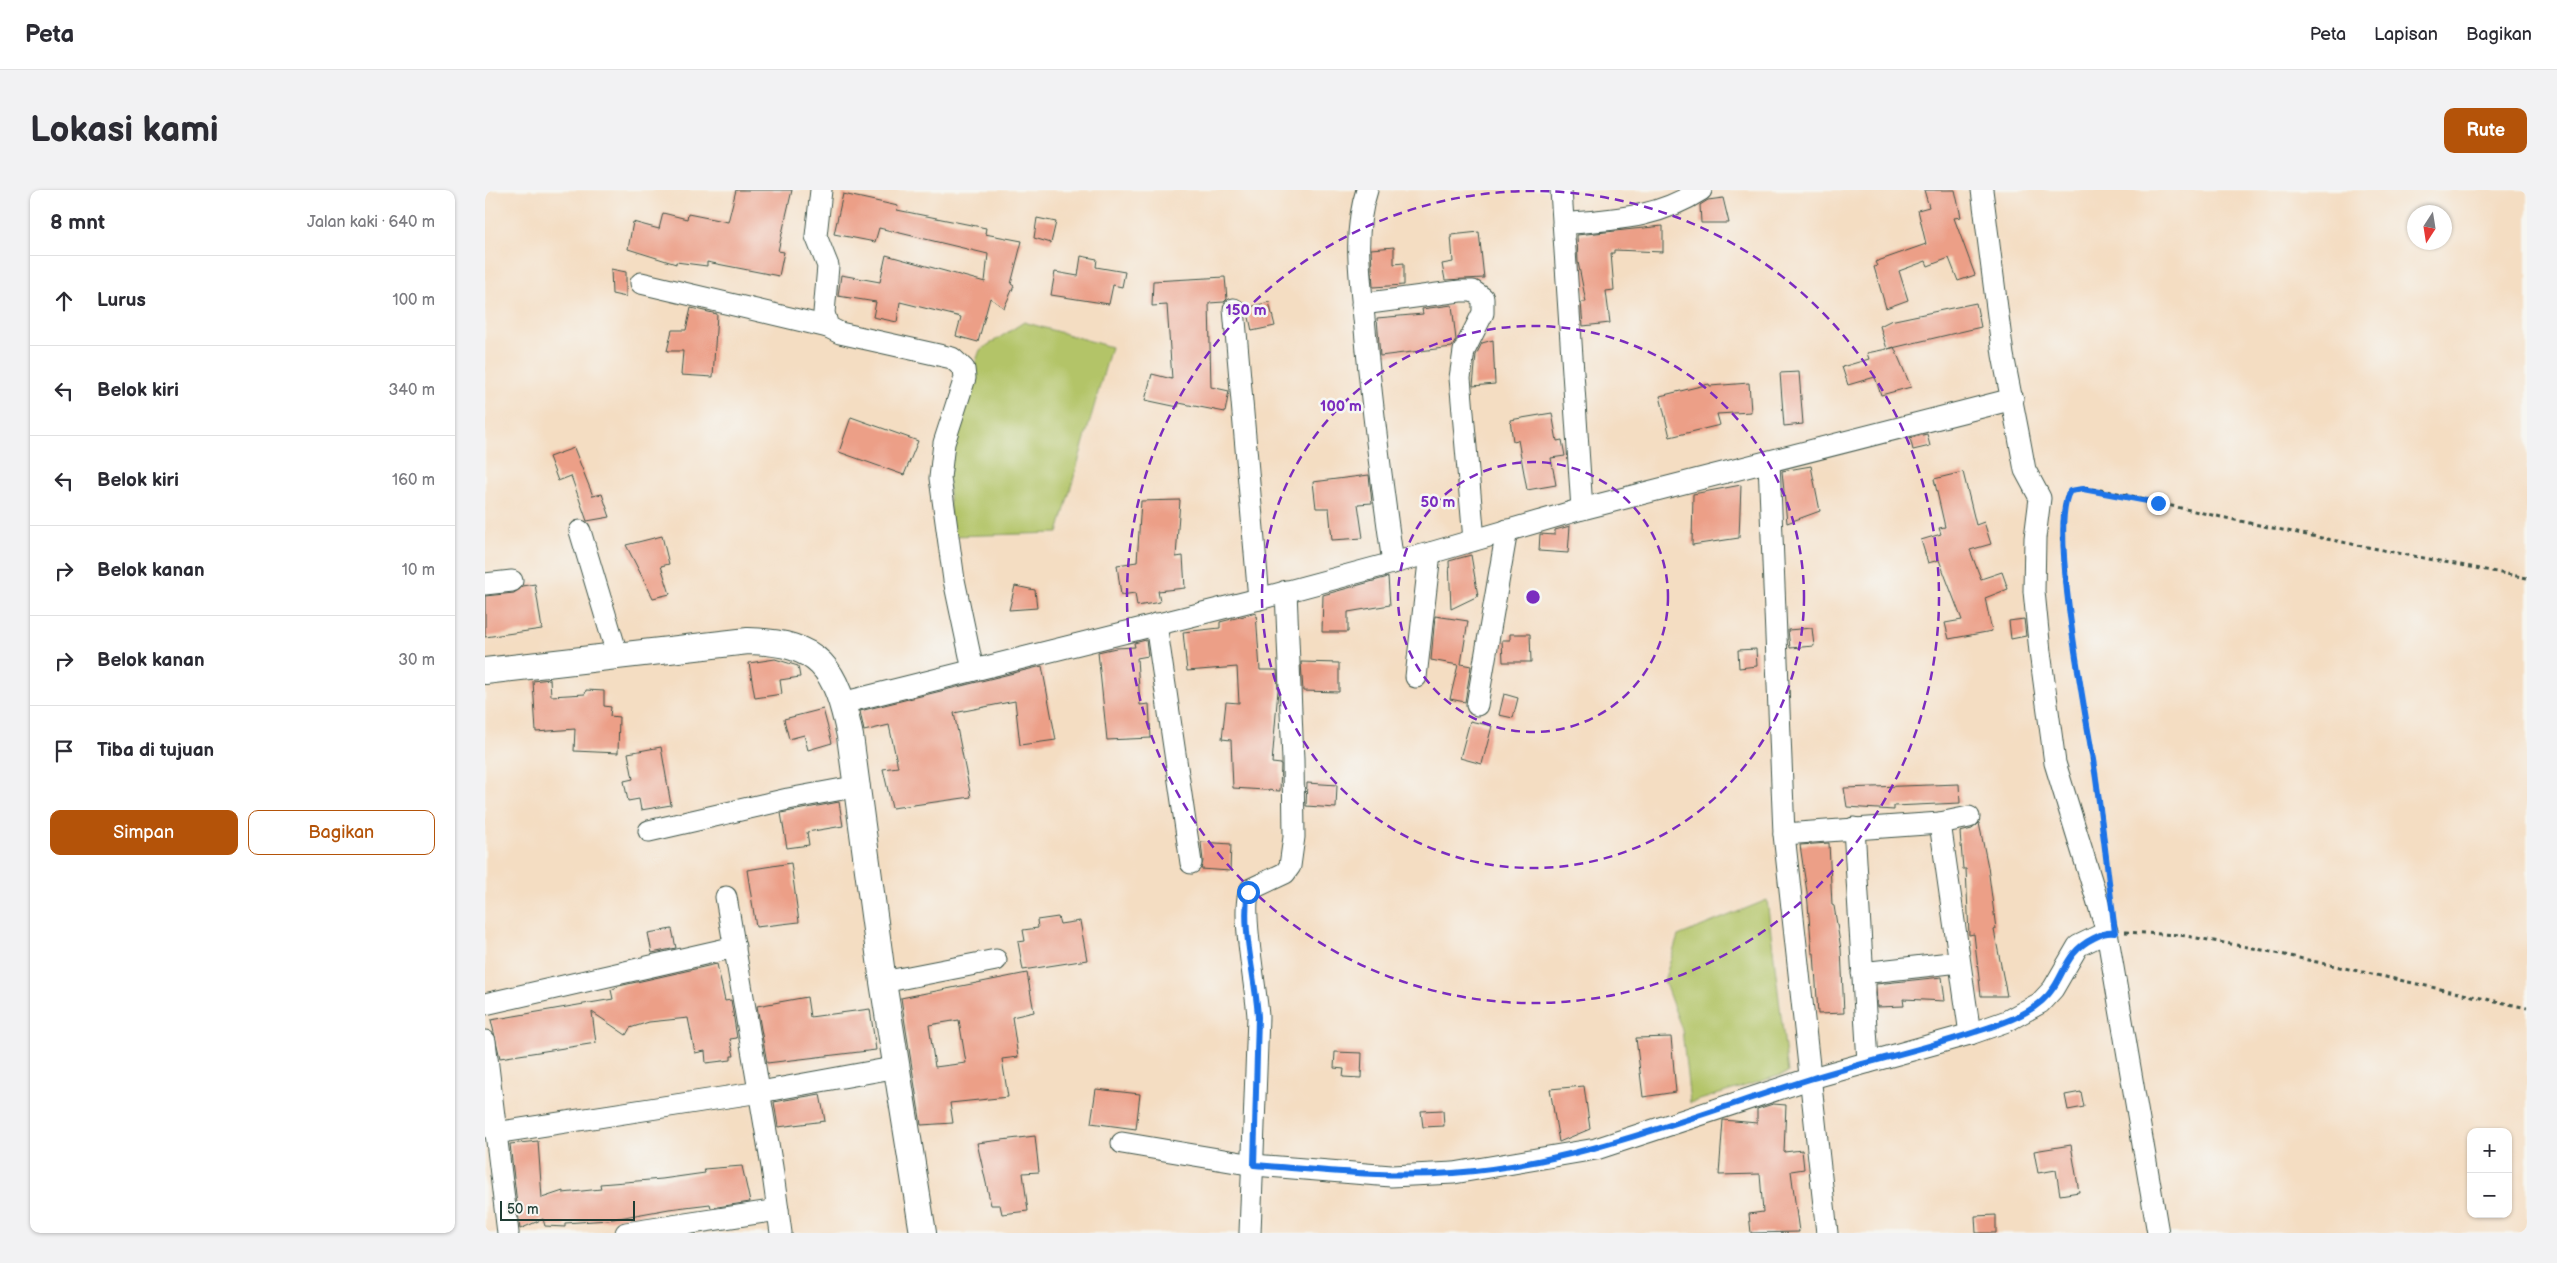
<!DOCTYPE html>
<html lang="id">
<meta charset="utf-8">
<style>
body{margin:0;font-family:"Balsamiq Sans",sans-serif;background:#f2f2f3;color:#2b2b33}
.controls{position:absolute;right:15px;bottom:15px;display:grid;overflow:hidden;border-radius:10px;box-shadow:0 1px 4px #0004}
.controls button{width:45px;height:45px;display:grid;place-items:center;padding:0;border:0;border-bottom:1px solid #e1e1e2;background:#fff;color:#2b2b33;font:25px sans-serif}
.compass{position:absolute;left:1922px;top:15px;width:45px;height:45px;border-radius:50%;background:#fff;box-shadow:0 1px 4px #0004;rotate:192deg}
.scale{position:absolute;left:15px;bottom:12px;width:135px;box-sizing:border-box;padding-left:5px;border:2px solid #1f3d34;border-top:0;font-size:14px;line-height:18px;white-space:nowrap;color:#1f3d34;-webkit-text-stroke:4px #f6f6f2;paint-order:stroke}
.stop{position:absolute;width:15px;height:15px;margin:-11px;border:4px solid #1a73e8;border-radius:50%;background:#fff}
.stop.end{background:#1a73e8;border-color:#fff;box-shadow:0 1px 5px #0008}
.list{margin:0;padding:0;list-style:none}
h2{display:flex;justify-content:space-between;align-items:center;height:65px;margin:0;padding:0 20px;font-size:21px}
h2 small{font-size:16px;font-weight:400;color:#7c7c81}
.list li{display:grid;grid-template-columns:32px 1fr auto;gap:15px;align-items:center;box-sizing:border-box;height:90px;padding:0 20px;border-top:1px solid #e1e1e2}
.list b{display:block;font-size:19px;white-space:nowrap}
.list em{font-size:16px;font-style:normal;color:#7c7c81}
.actions{display:flex;gap:10px;padding:15px 20px}
.actions a{flex:1;padding:11px 0;border:1px solid #b45309;border-radius:10px;text-align:center;font-size:18px;color:#b45309}
.actions .main{background:#b45309;color:#fff}
.icon{flex:none;width:28px;height:28px;fill:none;stroke:currentColor;stroke-width:2;stroke-linecap:round;stroke-linejoin:round}
.map{position:relative;flex:none;width:2042px;height:1043px;overflow:hidden;border-radius:10px}
header{display:flex;align-items:center;gap:30px;box-sizing:border-box;height:70px;padding:0 25px;background:#fff;border-bottom:1px solid #e1e1e2}
header strong{font-size:24px}
nav{display:flex;gap:28px;margin-inline-start:auto;font-size:18px}
.intro{display:flex;align-items:center;justify-content:space-between;box-sizing:border-box;height:120px;padding:0 30px}
h1{margin:0;font-size:35px}
.button{padding:12px 22px;border-radius:10px;background:#b45309;color:#fff;font-size:18px;font-weight:700}
main{display:flex;gap:30px;padding:0 30px}
aside{flex:1;background:#fff;border-radius:10px;box-shadow:0 1px 4px #0004}
.map>svg:first-child{display:block}
</style>
<header>
<strong>Peta</strong>
<nav><a>Peta</a><a>Lapisan</a><a>Bagikan</a></nav>
</header>
<div class="intro"><h1>Lokasi kami</h1><a class="button">Rute</a></div>
<main>
<aside>
<h2>8 mnt<small>Jalan kaki · 640 m</small></h2>
<ul class="list">
<li><svg class="icon" aria-label="ahead" viewBox="0 0 24 24"><path d="M12 20V5M6 11l6-6 6 6"/></svg><div><b>Lurus</b></div><em>100 m</em></li>
<li><svg class="icon" aria-label="left" viewBox="0 0 24 24"><path d="M17 20v-9H6M10 6l-5 5 5 5"/></svg><div><b>Belok kiri</b></div><em>340 m</em></li>
<li><svg class="icon" aria-label="left" viewBox="0 0 24 24"><path d="M17 20v-9H6M10 6l-5 5 5 5"/></svg><div><b>Belok kiri</b></div><em>160 m</em></li>
<li><svg class="icon" aria-label="right" viewBox="0 0 24 24"><path d="M7 20v-9h11M14 6l5 5-5 5"/></svg><div><b>Belok kanan</b></div><em>10 m</em></li>
<li><svg class="icon" aria-label="right" viewBox="0 0 24 24"><path d="M7 20v-9h11M14 6l5 5-5 5"/></svg><div><b>Belok kanan</b></div><em>30 m</em></li>
<li><svg class="icon" aria-label="arrive" viewBox="0 0 24 24"><path d="M6 21V4h12l-3 4 3 4H6"/></svg><div><b>Tiba di tujuan</b></div></li>
</ul>
<div class="actions"><a class="main">Simpan</a><a>Bagikan</a></div>
</aside>
<div class="map">
<svg width="2042" height="1043" viewBox="0 0 2042 1043">
<rect width="100%" height="100%" fill="#f6f6f2"/>
<filter id="ink" filterUnits="userSpaceOnUse"><feTurbulence type="fractalNoise" baseFrequency=".02" numOctaves="2"/><feDisplacementMap in="SourceGraphic" scale="10" xChannelSelector="R" yChannelSelector="G"/><feConvolveMatrix kernelMatrix="1 2 1 2 8 2 1 2 1" color-interpolation-filters="sRGB"/></filter>
<filter id="wash" filterUnits="userSpaceOnUse"><feTurbulence type="fractalNoise" baseFrequency=".0096" numOctaves="4" result="noise"/><feDisplacementMap in="SourceGraphic" scale="20" xChannelSelector="R" yChannelSelector="G"/><feGaussianBlur stdDeviation="1.12" result="paint"/><feColorMatrix in="noise" values="0 0 0 0 0 0 0 0 0 0 0 0 0 0 0 0 0 1.4 0 .05"/><feComposite in="paint" operator="in"/></filter>
<g filter="url(#wash)">
<rect width="100%" height="100%" fill="#f4ddc2"/>
<!-- green -->
<g fill="#b3c467" stroke="#69804e">
<path d="M539,132L626,157L573,343L466,346L463,284L469,233L495,160Z"/>
<path d="M1282,710L1303,883L1205,913L1197,840L1179,791L1193,746Z"/>
</g>
<g id="blocks">
<!-- building -->
<g fill="#ec9f87" fill-rule="evenodd">
<path d="M251,0H307L293,61L299,62L294,86L222,72V76L191,72V74L143,59L148,32L174,39L178,23L202,29L203,24L243,32Z"/>
<path d="M1439,0H1470L1476,27L1469,28L1490,85L1473,91L1464,68L1443,76L1441,71L1414,81L1423,110L1401,118L1389,77L1392,76L1390,72L1441,54L1433,20L1444,17Z"/>
<path d="M358,4L413,16L412,20L501,38L500,44L537,51L526,94L529,96L519,118L505,108L493,152L471,146L476,127L415,112L412,132L388,127L391,112L353,106L356,85L395,92L401,65L500,92L503,64L394,38L390,52L349,44Z"/>
<path d="M1238,8L1244,33H1216L1215,15L1223,10Z"/>
<path d="M552,28L571,32L566,53L549,48Z"/>
<path d="M1178,36V62L1129,60V63H1126L1129,100L1121,101L1125,133L1098,136L1096,112H1101L1093,72L1092,45Z"/>
<path d="M994,42L999,88L960,90L957,74L968,72L966,45Z"/>
<path d="M909,57V74L919,73V95L888,97L886,59Z"/>
<path d="M596,66L612,69L611,77L640,82L637,97L628,95L624,114L566,105L570,82L593,86Z"/>
<path d="M126,79L141,82V107L127,104Z"/>
<path d="M740,87L742,109L739,112L724,113L726,197L744,201L740,222L694,213L693,217L660,210L667,184L687,189L682,115L667,116L668,91Z"/>
<path d="M784,112L790,136L767,141L762,118Z"/>
<path d="M1491,113L1496,137L1403,159L1409,157L1426,197L1396,205L1390,187L1363,195L1357,177L1384,169L1382,163L1402,159L1395,136L1405,131Z"/>
<path d="M967,115L971,150L967,157L895,166L892,128L938,124L937,119Z"/>
<path d="M206,118L232,124L228,187L196,185L198,161H182L187,140H201Z"/>
<path d="M1008,150L1010,194L988,196L991,165L997,153Z"/>
<path d="M1314,182L1318,234L1299,236L1295,183Z"/>
<path d="M1264,193L1266,222L1232,224L1235,235L1185,247L1175,206L1224,194L1225,196Z"/>
<path d="M1067,223L1072,251L1077,250L1080,266L1066,268L1071,295L1042,300L1033,250L1028,251L1025,230Z"/>
<path d="M366,227L433,251L419,285L354,262Z"/>
<path d="M1442,244L1445,256L1428,260L1425,248Z"/>
<path d="M89,258L108,306L117,304L125,327L102,331L86,286L73,291L64,267Z"/>
<path d="M1326,276L1335,321L1302,333L1297,281Z"/>
<path d="M1478,282L1491,335L1499,332L1506,354L1485,360L1496,389L1517,382L1523,399L1500,408L1507,441L1464,449L1460,433L1477,430L1454,370L1443,373L1436,350L1456,344L1454,338L1460,337L1449,289Z"/>
<path d="M884,285L887,313L873,314L878,348L847,350L844,318H831L828,292Z"/>
<path d="M1256,295L1254,348L1207,355L1208,304Z"/>
<path d="M695,310L691,367L698,366L700,398L673,401L675,412L652,416L650,403L636,405L632,375L652,372L656,311Z"/>
<path d="M1085,336L1083,363L1054,361L1055,344L1070,345V340Z"/>
<path d="M177,346L184,374L176,376L185,404L168,408L141,355Z"/>
<path d="M986,365L993,406L966,419L964,371Z"/>
<path d="M903,387L905,415L863,422V442H837L838,405Z"/>
<path d="M50,394L57,439L0,447V406L29,403L38,396Z"/>
<path d="M530,396L550,400L552,418L524,420Z"/>
<path d="M771,423L775,480H792L793,500L787,573L796,574L795,601L748,598L746,550L737,549L741,512L754,513L752,477L702,481L698,442L735,438V432Z"/>
<path d="M950,426L983,431L976,474L986,476L980,512L965,509L973,475L946,470Z"/>
<path d="M1539,429L1541,446L1526,449L1524,431Z"/>
<path d="M1327,438L1329,456L1305,458L1303,440Z"/>
<path d="M1025,444H1045L1046,472H1018L1017,450H1025Z"/>
<path d="M661,450L663,466L652,468L655,515L664,514L666,548L622,550L613,462L631,458L650,457L649,453Z"/>
<path d="M1271,459L1272,476L1254,478L1253,460Z"/>
<path d="M290,469L313,476L315,487L295,490L297,504L270,508L264,473Z"/>
<path d="M816,472L854,473V502L818,501Z"/>
<path d="M557,476L571,550L535,555L530,511L469,523L486,607L407,618L398,579L413,577L404,535L379,541L375,521Z"/>
<path d="M65,489L66,506L100,504L101,500L119,501V516L126,517L125,526L134,527L133,563L89,561L90,539L51,542L48,491Z"/>
<path d="M1019,504L1033,508L1028,528L1014,525Z"/>
<path d="M338,519L347,553L323,560L319,545L304,549L299,529Z"/>
<path d="M985,531L1007,536L997,574L975,568Z"/>
<path d="M176,557L186,615L156,620L154,609L143,611L139,591L148,589L143,563Z"/>
<path d="M822,593L852,595L851,618L821,616Z"/>
<path d="M1474,594L1475,613L1409,616V620L1362,617L1359,598Z"/>
<path d="M354,612L358,636L322,642L324,655L302,658L296,623Z"/>
<path d="M1494,633L1503,677L1511,739L1509,740L1522,806H1496L1489,744L1484,745L1481,679H1478L1475,642L1487,639Z"/>
<path d="M716,652L746,654L745,681L716,679L718,671Z"/>
<path d="M1344,653L1347,715L1349,716L1356,759L1359,823L1333,824L1329,763H1327L1322,702L1315,655Z"/>
<path d="M306,673L314,732L271,737L262,680Z"/>
<path d="M573,727L575,734L595,731L602,770L538,780L533,752L540,751L538,740L553,738L552,730Z"/>
<path d="M187,739L191,758L167,763L163,743Z"/>
<path d="M232,774L240,811L246,810L252,848L245,849L249,866H246V870L221,873L220,861L210,863L203,828L164,832L145,838L141,845L107,822L111,853L15,868L6,830L128,809L126,800L134,796Z"/>
<path d="M542,783L549,822L527,827L533,867L517,869L523,907L465,913L468,933L436,935L416,808ZM474,830L481,873L450,877L444,835Z"/>
<path d="M1457,787L1460,811L1418,809L1419,816L1392,817L1391,794Z"/>
<path d="M322,807L325,827L385,819L391,860L282,873L272,816Z"/>
<path d="M1186,847L1191,902L1158,907L1151,848Z"/>
<path d="M850,862L877,863L876,888L858,887L859,879L849,878Z"/>
<path d="M1099,896L1105,939L1074,952L1065,899Z"/>
<path d="M611,899L655,904L651,939L606,933Z"/>
<path d="M1596,902L1599,917L1583,920L1580,905Z"/>
<path d="M335,904L340,931L293,937L289,912Z"/>
<path d="M1288,914L1301,915L1299,962L1317,960L1319,979L1306,981L1314,1042L1266,1043L1264,1024L1278,1022L1275,984L1234,985L1238,930L1272,933V919Z"/>
<path d="M958,920L959,936L938,937L936,921Z"/>
<path d="M550,946L554,982L538,983L543,1021L517,1024L515,1015H506L492,953Z"/>
<path d="M53,951L57,1008L78,1001V1003L116,999L115,994L177,989L220,983L219,979L257,976L265,1012L226,1018L225,1014L184,1019L123,1030L80,1033V1037L60,1036L58,1029L35,1039L25,954Z"/>
<path d="M1586,955L1594,1002L1575,1005L1571,980L1553,983L1549,961Z"/>
<path d="M1511,1025V1043H1491L1490,1026Z"/>
</g>
</g>
</g>
<g filter="url(#ink)">
<use href="#blocks" fill-opacity="0" stroke="#3f5549" stroke-width="1"/>
<g fill="none" stroke-linecap="round" stroke-linejoin="round">
<!-- minor casing -->
<g stroke="#3f5549" stroke-width="23">
<g id="minor">
<path d="M336,0L331,46L343,76L339,123L343,137L355,143L467,168L479,179L480,188L459,253L455,288L469,390L488,480"/>
<path d="M882,0C867,45 876,93 880,139C887,218 897,295 908,373"/>
<path d="M1076,0L1097,319"/>
<path d="M1497,0L1518,165L1533,242L1540,280L1555,308L1550,348L1549,401L1555,462L1570,573L1622,742L1673,1043"/>
<path d="M1078,34C1130,29 1171,29 1216,0"/>
<path d="M156,93L343,137"/>
<path d="M877,114L975,101H988L998,108V123L979,161L975,188L989,350"/>
<path d="M749,119L774,409"/>
<path d="M1284,272L1299,644L1342,1043"/>
<path d="M95,341L132,464"/>
<path d="M0,394L27,391"/>
<path d="M671,434L706,673"/>
<path d="M931,487L945,363"/>
<path d="M357,513L774,409L945,363L1097,319L1528,209"/>
<path d="M992,515L1022,340"/>
<path d="M1455,633L1485,844"/>
<path d="M1369,638L1383,872"/>
<path d="M164,641L303,609L374,596"/>
<path d="M1299,644L1455,633L1484,627"/>
<path d="M241,707L287,977L296,1043"/>
<path d="M1377,783L1474,772"/>
<path d="M398,792L511,770"/>
<path d="M0,814L250,757"/>
<path d="M0,851L23,1043"/>
<path d="M10,943L275,902L413,877"/>
<path d="M637,953L769,975L906,986L969,983L1111,959L1327,888L1485,844L1522,831L1555,813L1568,799L1593,756L1622,742"/>
<path d="M141,1043L293,1020"/>
<path d="M765,1043L773,827C772,802 754,714 766,699L800,683L805,676L809,647L808,570L801,401"/>
</g>
</g>
<!-- tertiary casing -->
<g stroke="#3f5549" stroke-width="28">
<path id="tertiary" d="M0,481L263,451C336,453 351,478 365,546L398,792L438,1043"/>
</g>
<!-- path -->
<g stroke="#3f5549" stroke-width="3" stroke-dasharray="4 4" stroke-linecap="butt">
<path d="M1621,667C1618,641 1615,614 1611,588C1605,548 1561,324 1585,302C1596,291 1671,312 1687,316C1805,343 1924,365 2042,388"/>
<path d="M1640,742L1695,745L1768,758L2042,818"/>
</g>
<!-- minor -->
<use href="#minor" stroke="#fff" stroke-width="21"/>
<!-- tertiary -->
<use href="#tertiary" stroke="#fff" stroke-width="26"/>
</g>
</g>
<g fill="none" stroke-linecap="round" stroke-linejoin="round" filter="url(#ink)">
<!-- route -->
<path stroke="#1a73e8" stroke-width="6" d="M763,702C756,739 771,789 773,827L769,975C835,980 901,988 968,983C1092,974 1207,926 1325,889C1380,872 1436,860 1490,842C1512,835 1539,827 1557,811C1581,790 1576,764 1609,748C1617,744 1621,742 1630,743C1624,691 1618,640 1611,589C1604,538 1562,337 1585,301L1598,299L1673,313"/>
</g>
<!-- distance rings -->
<g fill="none" stroke="#7b2cbf" stroke-width="2.5" stroke-dasharray="9 6">
<circle cx="1048" cy="407" r="135"/>
<circle cx="1048" cy="407" r="271"/>
<circle cx="1048" cy="407" r="406"/>
</g>
<circle cx="1048" cy="407" r="8" fill="#7b2cbf" stroke="#f6f6f2" stroke-width="2.5"/>
<g font-size="15" text-anchor="middle" font-weight="bold" fill="#7b2cbf" stroke="#f6f6f2" stroke-width="5" stroke-linejoin="round" paint-order="stroke">
<text x="761" y="125">150 m</text>
<text x="856" y="221">100 m</text>
<text x="953" y="317">50 m</text>
</g>
</svg>
<div class="controls">
<button>+</button>
<button>−</button>
</div>
<svg class="compass" viewBox="-18 -18 36 36"><path d="M0-13l5 13h-10z" fill="#e53935"/><path d="M0 13l5-13h-10z" fill="#7c7c81"/></svg>
<div class="scale">50 m</div>
<div class="stop" style="left:763px;top:702px"></div>
<div class="stop end" style="left:1673px;top:313px"></div>
</div>
</main>
